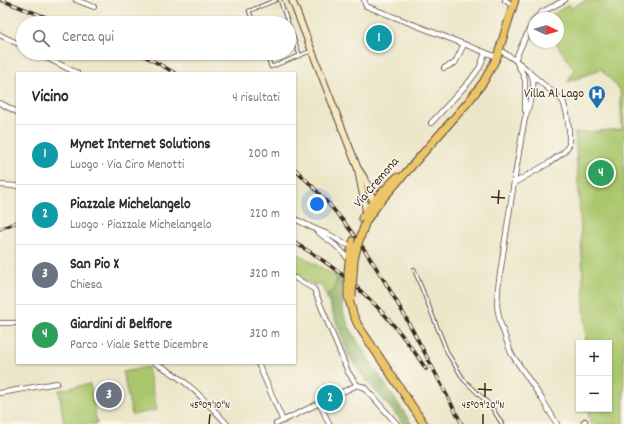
<!DOCTYPE html>
<html lang="it">
<meta charset="utf-8">
<style>
body{margin:0;font-family:Dekko,sans-serif;background:#f7f7f7;color:#2b2b33}
.controls{position:absolute;right:12px;bottom:12px;display:grid;overflow:hidden;border-radius:0px;box-shadow:0 1px 3px #0004}
.controls button{width:36px;height:36px;display:grid;place-items:center;padding:0;border:0;border-bottom:1px solid #e1e1e2;background:#fff;color:#2b2b33;font:20px sans-serif}
.compass{position:absolute;left:528px;top:12px;width:36px;height:36px;border-radius:50%;background:#fff;box-shadow:0 1px 3px #0004;rotate:94deg}
.you{position:absolute;left:317px;top:204px;width:14px;height:14px;margin:-10px;border:3px solid #fff;border-radius:50%;background:#1a73e8;box-shadow:0 0 0 6px #1a73e833}
.badge{display:grid;place-items:center;width:26px;height:26px;border-radius:50%;background:#1f6fb2;color:#fff;font-size:13px;font-weight:700}
.pin{position:absolute;translate:-50% -50%;border:2px solid #fff;box-shadow:0 1px 4px #0006}
.list{margin:0;padding:0;list-style:none}
h2{display:flex;justify-content:space-between;align-items:center;height:52px;margin:0;padding:0 16px;font-size:17px}
h2 small{font-size:13px;font-weight:400;color:#7c7c81}
.list li{display:grid;grid-template-columns:26px 1fr auto;gap:12px;align-items:center;box-sizing:border-box;height:60px;padding:0 16px;border-top:1px solid #e1e1e2}
.list b{display:block;font-size:15px;white-space:nowrap}
.list p{margin:0;font-size:13px;white-space:nowrap;color:#7c7c81}
.list em{font-size:13px;font-style:normal;color:#7c7c81}
.icon{flex:none;width:22px;height:22px;fill:none;stroke:currentColor;stroke-width:2;stroke-linecap:round;stroke-linejoin:round}
.map{position:relative;flex:none;width:624px;height:424px;overflow:hidden}
.search{position:absolute;background:#fff;box-shadow:0 1px 3px #0004;left:16px;top:16px;width:280px;height:44px;display:flex;align-items:center;gap:10px;box-sizing:border-box;padding:0 14px;border-radius:22px;color:#7c7c81;font-size:15px}
.panel{position:absolute;background:#fff;box-shadow:0 1px 3px #0004;left:16px;top:72px;width:280px;height:292px;border-radius:0px}
.map>svg:first-child{display:block}
</style>
<div class="map">
<svg width="624" height="424" viewBox="0 0 624 424">
<rect width="100%" height="100%" fill="#fbf7ec"/>
<filter id="ink" filterUnits="userSpaceOnUse"><feTurbulence type="fractalNoise" baseFrequency=".025" numOctaves="2"/><feDisplacementMap in="SourceGraphic" scale="8" xChannelSelector="R" yChannelSelector="G"/><feConvolveMatrix kernelMatrix="1 2 1 2 8 2 1 2 1" color-interpolation-filters="sRGB"/></filter>
<filter id="wash" filterUnits="userSpaceOnUse"><feTurbulence type="fractalNoise" baseFrequency=".012" numOctaves="4" result="noise"/><feDisplacementMap in="SourceGraphic" scale="16" xChannelSelector="R" yChannelSelector="G"/><feGaussianBlur stdDeviation="0.9" result="paint"/><feColorMatrix in="noise" values="0 0 0 0 0 0 0 0 0 0 0 0 0 0 0 0 0 1.4 0 .05"/><feComposite in="paint" operator="in"/></filter>
<g filter="url(#wash)">
<rect width="100%" height="100%" fill="#ece6c9"/>
<!-- green -->
<g fill="#abc76d" stroke="#737846">
<path d="M587,0H624V424H590L588,409H609V343H586L580,214L575,133L622,129L620,90L601,69L568,82L574,69L555,42H558V18H548L569,4L571,8Z"/>
<path d="M295,252L337,277L335,289L326,295L320,283L314,285L295,276Z"/>
<path d="M148,367L157,410L132,415L123,372Z"/>
<path d="M90,384L97,424H64L59,390Z"/>
</g>
<!-- forest -->
<path fill="#88ac60" stroke="#626b3f" d="M337,277L342,280V299L344,314L349,326L364,352L412,424H404L367,381L349,357L326,295L335,289Z"/>
</g>
<g filter="url(#ink)">
<g fill="none" stroke-linecap="round" stroke-linejoin="round">
<!-- service casing -->
<g stroke="#564638" stroke-width="4.5">
<g id="service">
<path d="M280,0L288,23"/>
<path d="M254,23L249,11L276,0"/>
<path d="M289,25L300,56"/>
<path d="M266,53L271,67L311,51"/>
<path d="M414,269L448,354L464,380L491,406L502,424"/>
</g>
</g>
<!-- minor casing -->
<g stroke="#564638" stroke-width="6">
<g id="minor">
<path d="M76,0L94,7"/>
<path d="M364,0L366,6L497,57"/>
<path d="M505,0L513,6"/>
<path d="M536,18L542,12L565,0"/>
<path d="M0,35L23,46"/>
<path d="M499,50C507,54 528,68 532,76C537,87 526,111 524,123C514,178 506,233 498,288L497,306L500,322L511,353L542,399L557,424"/>
<path d="M37,53L77,73"/>
<path d="M515,60L524,40L534,21"/>
<path d="M517,63L523,74L525,80V110"/>
<path d="M444,68L455,63L464,44"/>
<path d="M0,103L17,112"/>
<path d="M431,123L469,82L480,67L485,53"/>
<path d="M514,183L549,163L564,152L569,145V130L567,114L563,101L531,74"/>
<path d="M0,185L17,186"/>
<path d="M295,219L313,228L330,235L343,243L353,246"/>
<path d="M316,230C328,241 339,245 349,260"/>
<path d="M295,278L314,289L348,372L357,385L364,387L397,424"/>
<path d="M0,323H17"/>
<path d="M155,363C186,379 204,399 227,424"/>
<path d="M258,363L283,421"/>
<path d="M0,393L57,383"/>
<path d="M320,404L329,424"/>
<path d="M276,424L357,385"/>
<path d="M583,424L585,421"/>
</g>
</g>
<!-- secondary casing -->
<g stroke="#564638" stroke-width="8">
<g id="secondary">
<path d="M292,0L358,169C360,183 364,197 366,211"/>
<path d="M359,170L366,181L375,206"/>
</g>
</g>
<!-- primary casing -->
<g stroke="#564638" stroke-width="9">
<g id="primary">
<path d="M362,218C371,203 384,190 397,177"/>
<path d="M366,221L379,203L469,101L484,81L497,57L515,0"/>
<path d="M348,272C349,261 350,250 354,240"/>
<path d="M353,275L354,260L358,244"/>
<path d="M348,296L353,314L358,325L424,424"/>
</g>
</g>
<!-- service -->
<use href="#service" stroke="#fff" stroke-width="2.5"/>
<!-- minor -->
<use href="#minor" stroke="#fff" stroke-width="4.5"/>
<!-- secondary -->
<use href="#secondary" stroke="#f7e8c3" stroke-width="6"/>
<!-- primary -->
<use href="#primary" stroke="#ecc569" stroke-width="7"/>
<!-- rail casing -->
<g stroke="#3b2a1e" stroke-width="3.5">
<g id="rail">
<path d="M1,0L61,23"/>
<path d="M139,53L175,73"/>
<path d="M295,169C318,191 339,214 357,239C398,297 429,362 462,424"/>
<path d="M0,229L17,222"/>
<path d="M295,243C350,274 392,316 426,369"/>
</g>
</g>
<!-- rail -->
<use href="#rail" stroke="#fbf7ec" stroke-width="2" stroke-dasharray="6" stroke-linecap="butt"/>
<!-- primary-bridge casing -->
<g stroke="#564638" stroke-width="9" stroke-linecap="butt">
<g id="primary-bridge">
<path d="M358,244L366,221"/>
<path d="M348,296V272"/>
<path d="M352,297L353,275"/>
</g>
</g>
<!-- primary-bridge -->
<use href="#primary-bridge" stroke="#ecc569" stroke-width="7"/>
</g>
</g>
<!-- ticks -->
<path fill="none" stroke="#3b2a1e" stroke-width="1.5" d="M491,197L505,198M498,204L499,190M478,389L492,390M485,397V383M209,424L210,414M483,424V414"/>
<!-- icons -->
<defs>
<g id="hospital-pin" transform="scale(0.9)"><path d="M0 17L-7.5 6A9.5 9.5 0 1 1 7.5 6Z" fill="#1f6fb2" stroke="#fbf7ec"/><path d="M-5-5h3v3.5h4V-5h3V5h-3V1.5h-4V5h-3Z" fill="#fff"/></g>
</defs>
<g fill-rule="evenodd">
<use href="#hospital-pin" x="597" y="94"/>
</g>
<g text-anchor="middle" dominant-baseline="central" stroke-width="3" stroke-linejoin="round" paint-order="stroke">
<!-- poi labels -->
<g font-size="13" fill="#3b2a1e" stroke="#fbf7ec" text-anchor="end">
<text x="584" y="94">Villa Al Lago</text>
</g>
<!-- street labels -->
<g font-size="13" fill="#3b2a1e" stroke="#fbf7ec">
<text transform="translate(377 183) rotate(-49)">Via Cremona</text>
</g>
</g>
<g font-size="10" text-anchor="middle" fill="#3b2a1e" stroke="#fbf7ec" stroke-width="3" stroke-linejoin="round" paint-order="stroke">
<text x="210" y="408">45°09'10"N</text>
<text x="483" y="408">45°09'20"N</text>
</g>
</svg>
<div class="controls">
<button>+</button>
<button>−</button>
</div>
<svg class="compass" viewBox="-18 -18 36 36"><path d="M0-13l5 13h-10z" fill="#e53935"/><path d="M0 13l5-13h-10z" fill="#7c7c81"/></svg>
<div class="you"></div>
<div class="pin badge" style="left:379px;top:38px;background:#0f9aa8">1</div>
<div class="pin badge" style="left:330px;top:398px;background:#0f9aa8">2</div>
<div class="pin badge" style="left:109px;top:395px;background:#6b7280">3</div>
<div class="pin badge" style="left:601px;top:173px;background:#2e9e5b">4</div>
<div class="search"><svg class="icon" aria-label="search" viewBox="0 0 24 24"><circle cx="10" cy="10" r="6"/><path d="M15 15l6 6"/></svg>Cerca qui</div>
<section class="panel">
<h2>Vicino<small>4 risultati</small></h2>
<ul class="list">
<li><span class="badge" style="background:#0f9aa8">1</span><div><b>Mynet Internet Solutions</b><p>Luogo · Via Ciro Menotti</p></div><em>200 m</em></li>
<li><span class="badge" style="background:#0f9aa8">2</span><div><b>Piazzale Michelangelo</b><p>Luogo · Piazzale Michelangelo</p></div><em>220 m</em></li>
<li><span class="badge" style="background:#6b7280">3</span><div><b>San Pio X</b><p>Chiesa</p></div><em>320 m</em></li>
<li><span class="badge" style="background:#2e9e5b">4</span><div><b>Giardini di Belfiore</b><p>Parco · Viale Sette Dicembre</p></div><em>320 m</em></li>
</ul>
</section>
</div>
